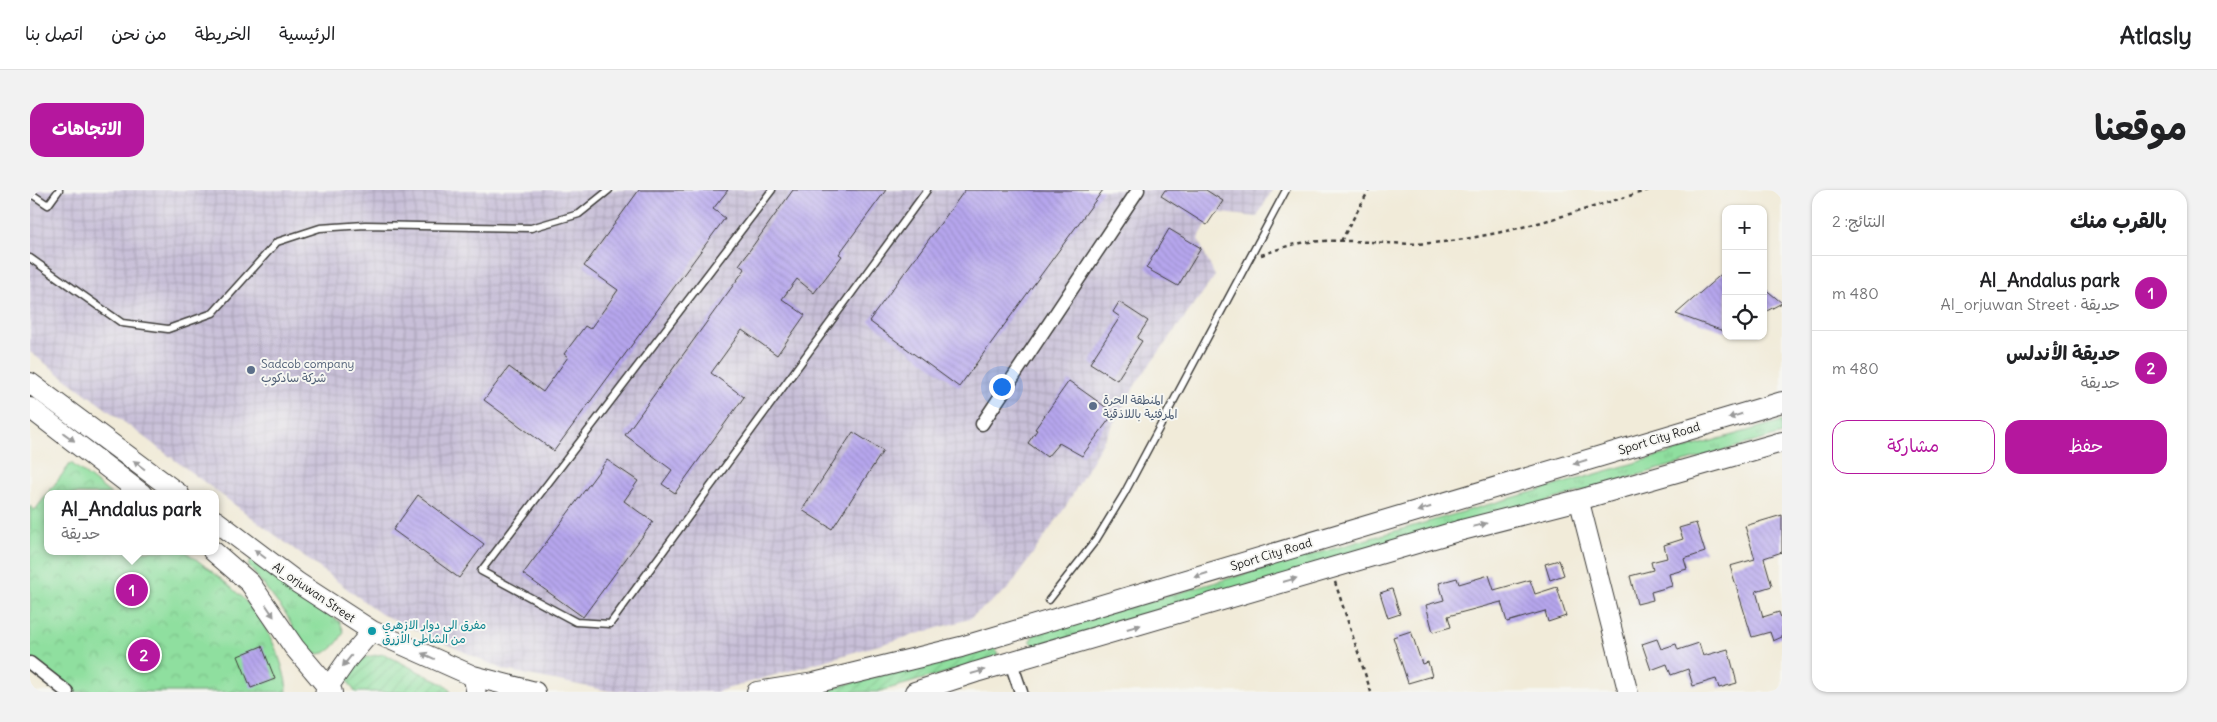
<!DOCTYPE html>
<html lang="ar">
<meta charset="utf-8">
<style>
body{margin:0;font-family:Delius,"Playpen Sans Arabic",sans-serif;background:#f2f2f2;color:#202124;direction:rtl}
.controls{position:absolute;right:15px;top:15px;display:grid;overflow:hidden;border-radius:10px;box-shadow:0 1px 4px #0004}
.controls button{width:45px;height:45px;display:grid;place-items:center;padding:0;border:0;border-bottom:1px solid #e0e0e0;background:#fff;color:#202124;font:25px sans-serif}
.you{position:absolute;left:971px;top:196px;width:18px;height:18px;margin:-12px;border:4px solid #fff;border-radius:50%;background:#1a73e8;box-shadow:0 0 0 8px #1a73e833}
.badge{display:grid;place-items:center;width:32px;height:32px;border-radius:50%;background:#b5179e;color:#fff;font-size:16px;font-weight:700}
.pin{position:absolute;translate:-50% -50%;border:2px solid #fff;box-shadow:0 1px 5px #0006}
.popup{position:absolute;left:14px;top:300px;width:175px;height:65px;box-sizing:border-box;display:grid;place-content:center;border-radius:10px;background:#fff;filter:drop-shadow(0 1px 4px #0005);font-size:16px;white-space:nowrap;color:#757577}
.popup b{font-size:19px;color:#202124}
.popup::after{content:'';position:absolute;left:50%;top:100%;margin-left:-10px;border:10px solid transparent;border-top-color:#fff}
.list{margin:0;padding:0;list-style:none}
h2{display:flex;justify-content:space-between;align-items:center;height:65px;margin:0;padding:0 20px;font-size:21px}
h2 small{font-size:16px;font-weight:400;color:#757577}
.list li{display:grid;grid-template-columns:32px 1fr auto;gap:15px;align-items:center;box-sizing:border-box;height:75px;padding:0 20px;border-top:1px solid #e0e0e0}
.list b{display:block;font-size:19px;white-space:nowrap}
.list p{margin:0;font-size:16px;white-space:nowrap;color:#757577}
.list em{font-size:16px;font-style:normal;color:#757577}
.actions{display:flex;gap:10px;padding:15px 20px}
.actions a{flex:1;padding:11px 0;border:1px solid #b5179e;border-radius:15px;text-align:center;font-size:18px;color:#b5179e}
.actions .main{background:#b5179e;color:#fff}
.icon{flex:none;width:28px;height:28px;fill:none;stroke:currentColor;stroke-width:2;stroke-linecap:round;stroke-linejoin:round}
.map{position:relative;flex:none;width:1752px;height:502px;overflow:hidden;direction:ltr;border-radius:15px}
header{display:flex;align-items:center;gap:30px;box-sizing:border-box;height:70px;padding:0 25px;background:#fff;border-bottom:1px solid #e0e0e0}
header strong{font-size:24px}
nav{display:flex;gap:28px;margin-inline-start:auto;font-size:18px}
.intro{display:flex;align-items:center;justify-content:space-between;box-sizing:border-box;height:120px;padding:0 30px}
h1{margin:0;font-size:35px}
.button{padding:12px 22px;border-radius:15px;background:#b5179e;color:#fff;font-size:18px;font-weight:700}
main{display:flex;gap:30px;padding:0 30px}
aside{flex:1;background:#fff;border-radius:15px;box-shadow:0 1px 4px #0004}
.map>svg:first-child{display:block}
</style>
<header>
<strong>Atlasly</strong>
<nav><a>الرئيسية</a><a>الخريطة</a><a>من نحن</a><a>اتصل بنا</a></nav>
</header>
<div class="intro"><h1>موقعنا</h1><a class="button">الاتجاهات</a></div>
<main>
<aside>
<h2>بالقرب منك<small>النتائج: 2</small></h2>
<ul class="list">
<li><span class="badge">1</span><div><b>Al_Andalus park</b><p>حديقة · Al_orjuwan Street</p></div><em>480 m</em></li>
<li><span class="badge">2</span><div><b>حديقة الأندلس</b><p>حديقة</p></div><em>480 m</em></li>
</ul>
<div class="actions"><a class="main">حفظ</a><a>مشاركة</a></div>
</aside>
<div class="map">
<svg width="1752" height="502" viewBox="0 0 1752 502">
<defs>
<pattern id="industrial-grid" width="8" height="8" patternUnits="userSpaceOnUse" patternTransform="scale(1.25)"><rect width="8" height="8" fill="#c8bfd8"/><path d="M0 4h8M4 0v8" fill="none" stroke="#aba4b9"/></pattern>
<pattern id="grass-tufts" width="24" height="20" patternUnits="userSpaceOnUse" patternTransform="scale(1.25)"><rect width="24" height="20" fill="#8fdf9f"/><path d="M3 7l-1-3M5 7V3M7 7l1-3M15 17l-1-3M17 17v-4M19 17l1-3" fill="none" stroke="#7bbf88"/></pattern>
<pattern id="park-crowns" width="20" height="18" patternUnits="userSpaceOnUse" patternTransform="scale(1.25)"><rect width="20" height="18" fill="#8fdf9f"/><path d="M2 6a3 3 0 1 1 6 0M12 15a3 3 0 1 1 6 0" fill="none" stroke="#7bbf88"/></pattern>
<pattern id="garden-furrows" width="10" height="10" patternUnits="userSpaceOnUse" patternTransform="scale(1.25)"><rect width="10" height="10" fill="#8fdf9f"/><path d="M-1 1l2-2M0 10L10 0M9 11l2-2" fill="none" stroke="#7bbf88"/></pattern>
<pattern id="building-back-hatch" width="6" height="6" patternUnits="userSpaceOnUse" patternTransform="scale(1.25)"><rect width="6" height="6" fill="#b6a6ed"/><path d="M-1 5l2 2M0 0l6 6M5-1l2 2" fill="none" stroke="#9c8ecb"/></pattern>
</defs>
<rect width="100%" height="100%" fill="#f6f6f2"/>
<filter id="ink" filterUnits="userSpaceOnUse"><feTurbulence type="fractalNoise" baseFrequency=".02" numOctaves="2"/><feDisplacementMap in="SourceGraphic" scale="10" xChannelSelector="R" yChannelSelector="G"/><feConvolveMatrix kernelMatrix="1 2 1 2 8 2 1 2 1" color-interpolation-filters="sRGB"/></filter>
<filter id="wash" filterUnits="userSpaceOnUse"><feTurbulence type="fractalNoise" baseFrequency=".0096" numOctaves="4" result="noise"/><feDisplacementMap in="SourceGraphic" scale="20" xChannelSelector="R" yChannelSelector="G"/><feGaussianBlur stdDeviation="1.12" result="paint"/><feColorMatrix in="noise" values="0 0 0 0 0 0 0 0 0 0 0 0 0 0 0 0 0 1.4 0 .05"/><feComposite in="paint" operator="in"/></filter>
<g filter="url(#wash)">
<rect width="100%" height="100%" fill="#f1ebd9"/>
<!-- industrial -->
<path fill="url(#industrial-grid)" d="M0,0H1242L1227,27L1183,22L1168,49L1185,86L1107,192L1036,316L979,398L939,429L686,502L579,501L474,480L351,424L0,162Z"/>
<!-- grass -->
<g fill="url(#grass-tufts)" stroke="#567e5e">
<path d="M1752,231V244L1007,457L1000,451L1004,444Z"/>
<path d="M223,368L310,432L314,442C307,454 300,465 284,464L270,452L256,424L218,375Z"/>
</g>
<!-- park -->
<path fill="url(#park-crowns)" stroke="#567e5e" d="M41,273L81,304H18V361H155C178,378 202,396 221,417C238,436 256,477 257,502H33L0,472V316L5,320Z"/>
<!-- garden -->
<g fill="url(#garden-furrows)" stroke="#567e5e">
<path d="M964,456L968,464L961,470L847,502H786Z"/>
<path d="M354,464L415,495L421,502H325L317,490C326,468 332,467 354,464Z"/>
</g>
<g id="blocks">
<!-- building -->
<g fill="url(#building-back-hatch)">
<path d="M609,0H698L683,19L695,28L524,261L454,210L479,177L513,202L538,167L534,164L555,136L560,139L588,100L554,76Z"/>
<path d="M763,0H856L809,64L812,66L784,103L767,89L752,109L775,125L747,165L712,140L681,183L714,207L645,303L632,294L642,280L595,245L715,79L709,75Z"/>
<path d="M935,0H1073L929,197L839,131Z"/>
<path d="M1135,0H1176L1193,11L1177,35L1131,6Z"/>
<path d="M1139,39L1171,58L1148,96L1116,78Z"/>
<path d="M1696,80V142L1646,124Z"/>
<path d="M1733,97L1752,113L1733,123Z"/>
<path d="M1089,112L1118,131L1107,148L1112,151L1087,190L1060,173L1090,127L1083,122Z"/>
<path d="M1039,191L1084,223L1052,266L1029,253L1017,267L998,253L1007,240L1005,239Z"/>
<path d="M823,242L853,261L802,339L772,320Z"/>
<path d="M577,270L608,291L594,311L623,332L553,427L493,384Z"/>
<path d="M388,305L454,354L429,388L363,340Z"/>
<path d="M1752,325V362L1734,368L1742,396L1726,401L1733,427L1749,422L1752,432V447L1743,451L1740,442L1722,447L1700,376L1725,369L1715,336Z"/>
<path d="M1666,333L1675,362L1654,369L1657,379L1639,384L1642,396L1621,402L1623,410L1607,414L1600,386L1623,380L1621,372L1637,368L1634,355L1653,349L1649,338Z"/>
<path d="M1529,370L1534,385L1520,390L1515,374Z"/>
<path d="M1459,385L1464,400L1500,390L1505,404L1527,397L1536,426L1518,432L1515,421L1477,432L1471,412L1418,426L1421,437L1403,442L1396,415L1414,410L1409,393L1427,388L1429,394Z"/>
<path d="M1362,399L1370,424L1358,428L1350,403Z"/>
<path d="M1381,441L1392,474L1398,472L1402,486L1378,493L1363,447Z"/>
<path d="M1627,449L1631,459L1646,454L1648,460L1669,453L1673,466L1698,459L1707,493L1689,498L1686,489L1663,496L1658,479L1641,485L1637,474L1621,480L1612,454Z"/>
<path d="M232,456L245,489L221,498L208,466Z"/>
</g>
</g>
</g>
<g filter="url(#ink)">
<use href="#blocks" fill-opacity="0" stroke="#3c3b38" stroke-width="1"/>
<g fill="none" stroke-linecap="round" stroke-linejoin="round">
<!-- lane casing -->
<g stroke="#3c3b38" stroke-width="9">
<g id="lane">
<path d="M742,0L451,381L546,432L580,434L897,0"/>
<path d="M0,3L18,15L29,0"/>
<path d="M0,68L92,133L138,139L183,123L247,52L290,38L335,35L501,38L549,24L579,0"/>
<path d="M1019,410L1066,350L1094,304L1256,0"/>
</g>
</g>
<!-- street casing -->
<g stroke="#3c3b38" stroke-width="15">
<g id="street">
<path d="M952,234L1108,0"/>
<path d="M0,473L37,502"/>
<path d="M981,473L991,502"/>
</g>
</g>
<!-- secondary casing -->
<g stroke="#3c3b38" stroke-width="21">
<g id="secondary">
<path d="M1549,310L1598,502"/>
<path d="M443,486L446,502"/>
<path d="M295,502L318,469L342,441"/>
</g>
</g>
<!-- primary casing -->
<g stroke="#3c3b38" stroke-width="22">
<g id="primary">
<path d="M0,193L149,304"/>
<path d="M0,218L112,304"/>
<path d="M186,331L268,393L342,441L443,486L505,502"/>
<path d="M183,361L220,393L264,457L302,502"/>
<path d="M727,502L784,493L931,457L1752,212"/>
<path d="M885,502L946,482L1428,341L1549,310L1752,252"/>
</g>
</g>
<!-- path -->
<g stroke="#3c3b38" stroke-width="2.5" stroke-dasharray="4 4" stroke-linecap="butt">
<path d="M1311,51L1339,0"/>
<path d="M1231,65C1244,61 1258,55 1271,53C1318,46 1366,58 1412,52C1484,44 1551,20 1619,0"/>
<path d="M1305,392L1341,502"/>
</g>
<!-- lane -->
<use href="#lane" stroke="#fff" stroke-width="6"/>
<!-- street -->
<use href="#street" stroke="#fff" stroke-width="12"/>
<!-- secondary -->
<use href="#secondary" stroke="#fff" stroke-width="19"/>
<!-- primary -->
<use href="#primary" stroke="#fff" stroke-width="20"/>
</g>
<!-- one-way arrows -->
<defs><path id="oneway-solid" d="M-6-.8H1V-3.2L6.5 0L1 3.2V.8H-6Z" transform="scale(1.25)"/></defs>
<g fill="#999">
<use href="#oneway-solid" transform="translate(1705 226) rotate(163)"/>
<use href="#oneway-solid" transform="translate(39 247) rotate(36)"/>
<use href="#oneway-solid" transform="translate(1550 272) rotate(163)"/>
<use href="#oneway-solid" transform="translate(109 275) rotate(-143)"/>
<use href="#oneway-solid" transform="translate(1394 319) rotate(163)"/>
<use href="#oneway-solid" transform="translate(1450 335) rotate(-14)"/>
<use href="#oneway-solid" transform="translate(230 364) rotate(-143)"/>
<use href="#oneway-solid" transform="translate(1171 385) rotate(163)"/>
<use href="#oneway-solid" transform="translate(1260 390) rotate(-16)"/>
<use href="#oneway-solid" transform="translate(240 421) rotate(56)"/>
<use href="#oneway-solid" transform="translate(1104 437) rotate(-16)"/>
<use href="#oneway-solid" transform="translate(398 466) rotate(-156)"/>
<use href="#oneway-solid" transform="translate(317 471) rotate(129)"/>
<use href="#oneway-solid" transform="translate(948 482) rotate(-16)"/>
</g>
</g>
<!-- markers -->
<g fill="#5c6f8a" stroke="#f6f6f2" stroke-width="2">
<circle cx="221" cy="180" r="5"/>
<circle cx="1063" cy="216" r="5"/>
</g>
<circle fill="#0f9aa8" stroke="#f6f6f2" stroke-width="2" cx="342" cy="441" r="5"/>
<g text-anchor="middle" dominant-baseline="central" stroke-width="4" stroke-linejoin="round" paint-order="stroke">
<!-- service labels -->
<g font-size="12" fill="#4e5e75" stroke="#f6f6f2" text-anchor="start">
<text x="231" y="173">Sadcob company<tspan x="231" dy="14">شركة سادكوب</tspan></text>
<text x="1073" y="209">المنطقة الحرة<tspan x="1073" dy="14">المرفئية باللاذقية</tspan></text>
</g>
<!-- street labels -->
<g font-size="12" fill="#1c1c1c" stroke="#f6f6f2">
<text transform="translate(1629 248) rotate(-17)">Sport City Road</text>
<text transform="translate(1241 364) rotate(-17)">Sport City Road</text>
<text transform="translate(284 402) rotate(34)">Al_orjuwan Street</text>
</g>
<!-- culture labels -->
<g font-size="12" fill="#0d838f" stroke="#f6f6f2" text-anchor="start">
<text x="352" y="434">مفرق الى دوار الازهري<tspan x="352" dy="14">من الشاطئ الأزرق</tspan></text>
</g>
</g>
</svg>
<div class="controls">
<button>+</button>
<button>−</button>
<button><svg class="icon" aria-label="locate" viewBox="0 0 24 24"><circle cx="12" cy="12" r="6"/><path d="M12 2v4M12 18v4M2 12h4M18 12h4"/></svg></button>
</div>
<div class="you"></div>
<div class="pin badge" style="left:102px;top:400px">1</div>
<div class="popup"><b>Al_Andalus park</b>حديقة</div>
<div class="pin badge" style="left:114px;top:465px">2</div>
</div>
</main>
